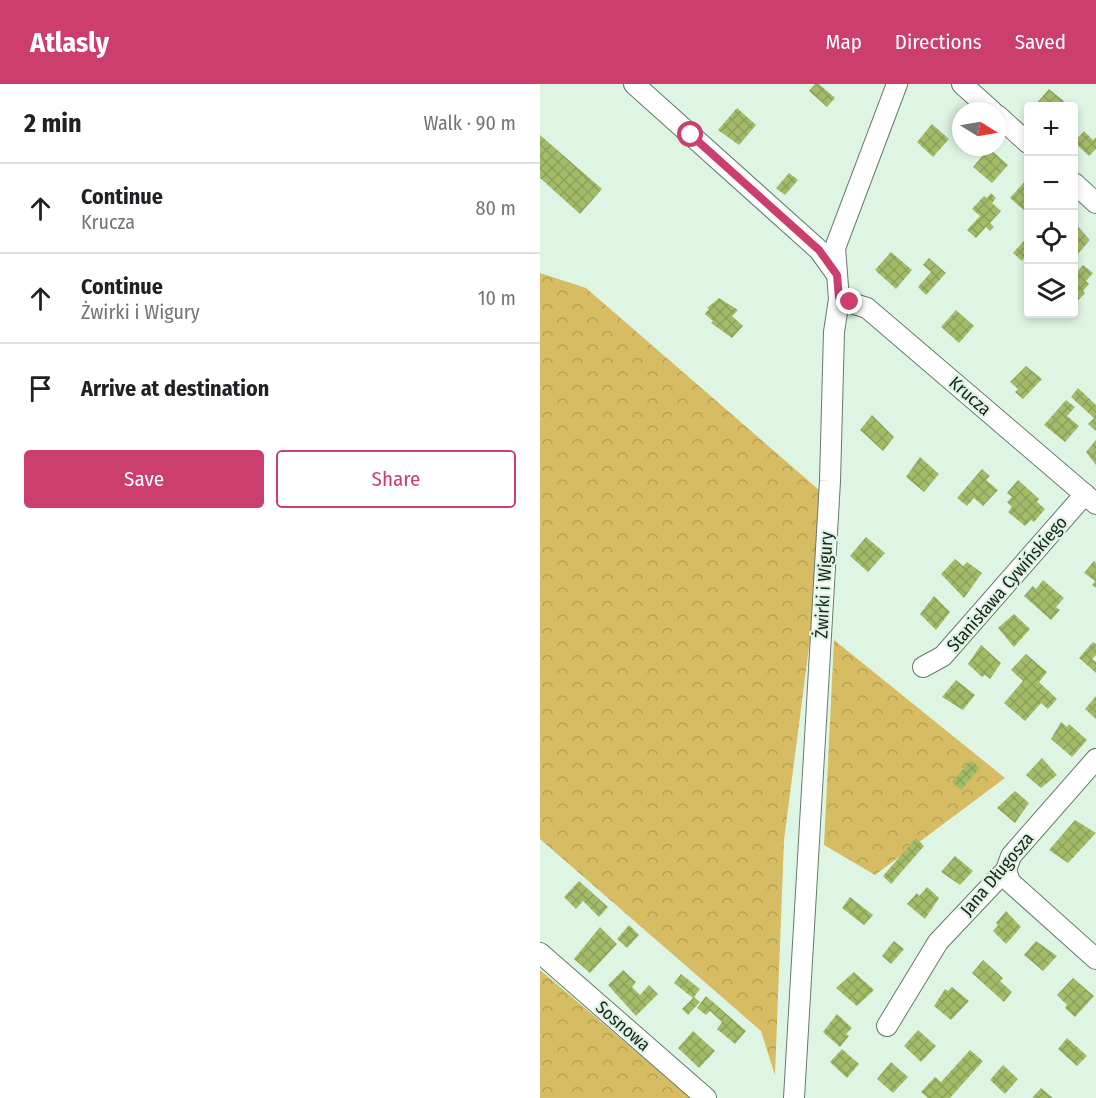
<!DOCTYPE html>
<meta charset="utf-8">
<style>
body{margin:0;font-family:"Fira Sans Condensed",sans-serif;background:#f2f2f2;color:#202124}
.controls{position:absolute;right:18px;top:18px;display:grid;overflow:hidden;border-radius:6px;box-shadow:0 3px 9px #0003}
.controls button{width:54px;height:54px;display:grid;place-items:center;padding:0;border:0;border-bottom:2px solid #e0e0e0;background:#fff;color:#202124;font:30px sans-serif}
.compass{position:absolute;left:412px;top:18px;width:54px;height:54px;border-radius:50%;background:#fff;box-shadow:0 3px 9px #0003;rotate:101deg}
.stop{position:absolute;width:18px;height:18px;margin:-14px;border:4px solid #cc3e6c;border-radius:50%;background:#fff}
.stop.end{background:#cc3e6c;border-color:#fff;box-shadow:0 2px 6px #0008}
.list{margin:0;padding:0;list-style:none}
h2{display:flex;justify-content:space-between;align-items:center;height:78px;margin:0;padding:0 24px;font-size:26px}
h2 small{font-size:20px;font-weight:400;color:#757577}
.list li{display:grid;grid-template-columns:39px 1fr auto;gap:18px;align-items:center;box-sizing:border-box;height:90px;padding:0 24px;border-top:2px solid #e0e0e0}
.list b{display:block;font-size:22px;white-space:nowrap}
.list p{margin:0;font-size:20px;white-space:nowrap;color:#757577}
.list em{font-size:20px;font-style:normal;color:#757577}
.actions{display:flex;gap:12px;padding:18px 24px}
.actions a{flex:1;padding:14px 0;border:2px solid #cc3e6c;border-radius:6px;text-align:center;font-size:21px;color:#cc3e6c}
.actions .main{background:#cc3e6c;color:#fff}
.icon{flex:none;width:33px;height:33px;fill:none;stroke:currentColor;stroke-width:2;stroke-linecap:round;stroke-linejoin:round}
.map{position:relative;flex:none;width:556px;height:1014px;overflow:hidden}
header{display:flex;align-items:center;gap:36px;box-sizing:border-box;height:84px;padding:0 30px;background:#cc3e6c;color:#fff}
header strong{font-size:28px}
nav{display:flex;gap:33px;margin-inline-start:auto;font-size:21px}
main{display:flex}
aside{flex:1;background:#fff}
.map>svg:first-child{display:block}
</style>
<header>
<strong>Atlasly</strong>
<nav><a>Map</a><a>Directions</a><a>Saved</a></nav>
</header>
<main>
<aside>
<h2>2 min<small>Walk · 90 m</small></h2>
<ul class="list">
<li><svg class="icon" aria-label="ahead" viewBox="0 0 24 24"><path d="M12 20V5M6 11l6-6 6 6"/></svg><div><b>Continue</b><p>Krucza</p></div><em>80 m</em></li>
<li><svg class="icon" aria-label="ahead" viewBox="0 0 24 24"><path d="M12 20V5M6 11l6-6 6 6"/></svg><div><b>Continue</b><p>Żwirki i Wigury</p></div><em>10 m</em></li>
<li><svg class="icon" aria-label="arrive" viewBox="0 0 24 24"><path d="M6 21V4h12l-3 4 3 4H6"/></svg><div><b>Arrive at destination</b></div></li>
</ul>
<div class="actions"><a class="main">Save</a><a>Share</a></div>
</aside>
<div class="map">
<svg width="556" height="1014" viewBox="0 0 556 1014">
<defs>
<pattern id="forest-crowns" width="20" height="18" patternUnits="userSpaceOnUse" patternTransform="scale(1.5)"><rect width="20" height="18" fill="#d6bc63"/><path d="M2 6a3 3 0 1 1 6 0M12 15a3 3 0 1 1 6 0" fill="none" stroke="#b7a155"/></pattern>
<pattern id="building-cross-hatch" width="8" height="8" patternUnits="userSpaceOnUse" patternTransform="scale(1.5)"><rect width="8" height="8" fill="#a3bb68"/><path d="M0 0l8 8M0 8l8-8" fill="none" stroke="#8ca05a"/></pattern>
</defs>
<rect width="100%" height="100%" fill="#dff5e4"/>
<!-- forest -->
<g fill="url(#forest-crowns)">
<path d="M0,189L46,204L279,406L272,540L244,756L235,991L221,947L0,755Z"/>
<path d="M294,556L465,694L335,791L284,761Z"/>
<path d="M0,886L151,1014H0Z"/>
</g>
<!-- building -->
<g fill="url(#building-cross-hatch)">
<path d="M275,0H279L295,14L287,23L269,7Z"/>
<path d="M509,5L524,17L520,22H498L495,21Z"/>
<path d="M197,24L216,41L199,61L178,46Z"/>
<path d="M392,40L409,55L393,73L377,58Z"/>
<path d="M544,47L553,56L556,53V65L549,72L534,58Z"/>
<path d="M0,51L62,105L40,130L0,94Z"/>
<path d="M449,64L468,81L452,99L433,83Z"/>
<path d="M249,89L258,96L245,111L236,104Z"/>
<path d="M486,96L488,98V130L470,114Z"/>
<path d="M451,109L456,114L452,119L461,127L450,139L454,143L450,147L446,143L436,154L427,146L440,132L432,125L444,112L447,114Z"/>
<path d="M534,138L550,156L537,171L534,168Z"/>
<path d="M488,152V169L482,177L473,169Z"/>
<path d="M351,168L372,186L356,205L335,186Z"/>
<path d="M389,174L406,189L386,211L378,203L391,188L383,181Z"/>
<path d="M543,181L553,189L546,197L549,200L543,207L545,209L534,221V191Z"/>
<path d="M179,214L198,226L192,232L203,242L192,254L171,239L173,237L165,230L169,225L167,224Z"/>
<path d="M416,226L434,242L419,259L401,243Z"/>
<path d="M486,282L502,295L483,315L475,308L478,305L470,298Z"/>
<path d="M538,304L556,321V347L548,340L554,334L531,313Z"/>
<path d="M526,316L535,323L527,332L539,342L525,358L504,341Z"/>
<path d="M332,331L354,353L343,367L320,346Z"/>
<path d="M556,356V381L546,368Z"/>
<path d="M380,373L399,390L384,408L366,393Z"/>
<path d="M442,385L450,392L446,396L458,406L443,422L434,414L427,422L417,414Z"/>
<path d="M478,396L499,415L497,418L505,425L494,438L491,436L485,442L468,428L472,423L467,418L472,413L467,409Z"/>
<path d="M326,453L345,469L328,488L310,472Z"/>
<path d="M415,475L423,482L427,478L442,489L424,514L401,490Z"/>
<path d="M554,477L556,479V504L552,501L555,497L544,489Z"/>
<path d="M503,496L524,514L516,523L520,526L511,536L484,512L493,502L496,505Z"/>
<path d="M394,512L410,528L396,546L380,530Z"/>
<path d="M474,530L490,545L474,563L458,544Z"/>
<path d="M553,558L556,560V571L552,575L556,578V589L539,574Z"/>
<path d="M441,561L461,579L450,595L445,591L442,593L428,580Z"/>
<path d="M486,570L507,588L499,598L517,615L508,625L501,619L485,637L464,619L483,597L471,586Z"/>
<path d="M416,596L435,611L423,626L402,613Z"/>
<path d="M556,612V635L545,625Z"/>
<path d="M521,638L527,643L529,640L547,656L532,673L511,655Z"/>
<path d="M502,674L517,691L501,704L486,691Z"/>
<path d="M431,676L440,684L421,706L412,698Z"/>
<path d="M475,707L489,719L475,739L457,724Z"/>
<path d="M535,736L556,749L528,779L509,766Z"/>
<path d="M376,754L384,762L351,800L343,792Z"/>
<path d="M415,772L433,787L420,801L401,788Z"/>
<path d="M39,797L68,823L59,833L43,817L36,825L24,813Z"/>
<path d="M387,803L399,814L385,835L367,820L377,809L379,812Z"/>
<path d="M310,813L333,831L324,841L302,824Z"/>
<path d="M466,827L481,843L466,860L453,847L458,841L456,839Z"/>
<path d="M89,841L99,851L87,864L77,855Z"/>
<path d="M60,843L77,860L50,889L34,875Z"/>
<path d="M354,857L364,865L351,880L342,872Z"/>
<path d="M496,857L517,872L503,887L484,871Z"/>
<path d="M443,876L463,894L460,897L472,908L464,918L432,889Z"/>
<path d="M83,886L96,898L92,903L100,911L109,901L118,910L96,932L68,901Z"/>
<path d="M314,888L334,906L317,922L296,904Z"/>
<path d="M141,890L160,905L154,913L160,918L148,931L142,925L153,914L134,899Z"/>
<path d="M533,894L554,912L535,933L525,924L527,921L517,911Z"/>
<path d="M412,903L429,917L411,936L394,922L405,905L408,907Z"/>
<path d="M166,912L206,947L195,960L177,945L182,938L170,927L166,931L157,924Z"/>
<path d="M297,930L312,944L306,950L309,952L300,963L283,948Z"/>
<path d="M378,946L396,962L381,978L364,962Z"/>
<path d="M153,947L175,967L159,984L138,964Z"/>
<path d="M527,954L547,972L537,982L518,965Z"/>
<path d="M302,965L319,980L307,994L290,978Z"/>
<path d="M430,966L443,977L410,1014H388L381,1008L395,993L401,998Z"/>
<path d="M351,978L368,993L353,1009L337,995Z"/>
<path d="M463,981L478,995L465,1010L450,996Z"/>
<path d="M501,1004L513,1014H492Z"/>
</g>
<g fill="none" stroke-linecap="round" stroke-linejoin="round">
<!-- minor casing -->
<g stroke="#677a6b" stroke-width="22">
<g id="minor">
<path d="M94,0L279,166L297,191"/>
<path d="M422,0L452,27"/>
<path d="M457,31L488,59"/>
<path d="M534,99L556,119"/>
<path d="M299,215L327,224L556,420"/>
<path d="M383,583L403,572L545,410"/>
<path d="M466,786L470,798L556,875"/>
<path d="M0,869L166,1014"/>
<path d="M347,942L398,858L466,786L471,772L556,675"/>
<path d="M254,1014L290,397L294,248L299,215L295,164L357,0"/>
</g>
</g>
<!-- minor -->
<use href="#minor" stroke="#fff" stroke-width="20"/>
</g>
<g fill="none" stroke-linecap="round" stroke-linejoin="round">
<!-- route -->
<path stroke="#cc3e6c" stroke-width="8" d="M151,51L279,166L297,191L299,214L310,218"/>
</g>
<g text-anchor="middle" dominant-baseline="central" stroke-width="4.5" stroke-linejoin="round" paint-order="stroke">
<!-- street labels -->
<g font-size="18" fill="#1a221c" stroke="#dff5e4">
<text transform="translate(430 312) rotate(41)">Krucza</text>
<text transform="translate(467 500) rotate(-49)">Stanisława Cywińskiego</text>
<text transform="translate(284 501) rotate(-87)">Żwirki i Wigury</text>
<text transform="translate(457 790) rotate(-50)">Jana Długosza</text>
<text transform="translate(83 942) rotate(41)">Sosnowa</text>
</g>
</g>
</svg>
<div class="controls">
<button>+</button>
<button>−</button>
<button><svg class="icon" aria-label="locate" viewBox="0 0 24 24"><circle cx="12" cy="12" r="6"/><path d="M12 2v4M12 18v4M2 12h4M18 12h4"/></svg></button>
<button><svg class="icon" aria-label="layers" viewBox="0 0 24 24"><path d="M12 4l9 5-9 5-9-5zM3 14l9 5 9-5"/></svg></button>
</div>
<svg class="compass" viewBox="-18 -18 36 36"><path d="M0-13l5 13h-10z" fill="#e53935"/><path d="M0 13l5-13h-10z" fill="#757577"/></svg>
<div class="stop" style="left:151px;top:51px"></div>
<div class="stop end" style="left:310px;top:218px"></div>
</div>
</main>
